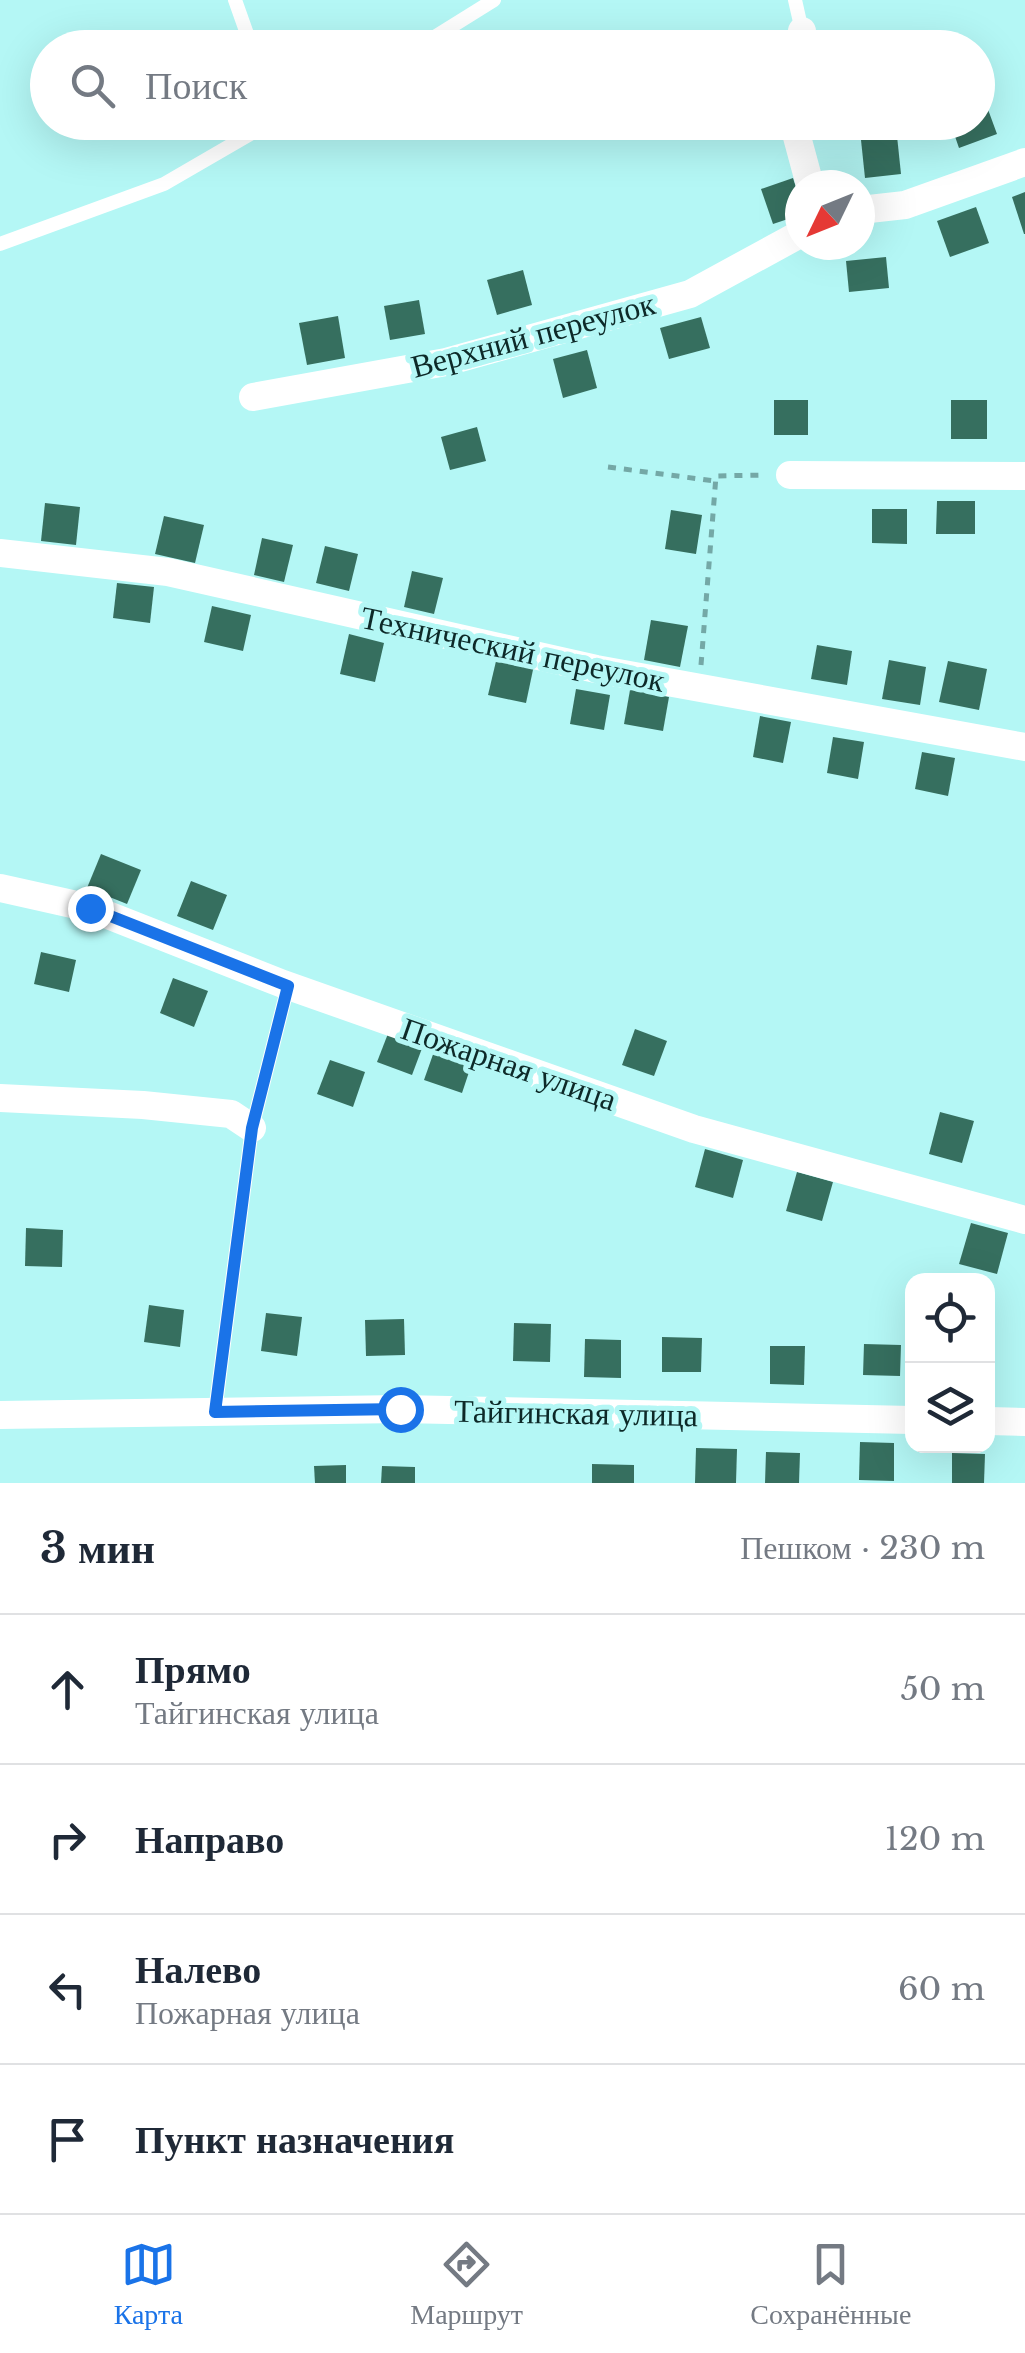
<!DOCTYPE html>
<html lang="ru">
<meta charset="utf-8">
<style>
body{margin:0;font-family:"Libre Baskerville",serif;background:#f6f6f7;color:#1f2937}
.controls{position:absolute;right:30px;bottom:30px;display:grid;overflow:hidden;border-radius:20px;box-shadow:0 10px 40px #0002}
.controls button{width:90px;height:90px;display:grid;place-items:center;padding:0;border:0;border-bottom:2px solid #e0e1e3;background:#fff;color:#1f2937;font:50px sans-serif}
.compass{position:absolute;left:785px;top:170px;width:90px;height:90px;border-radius:50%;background:#fff;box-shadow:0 10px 40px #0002;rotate:227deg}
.stop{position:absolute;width:30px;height:30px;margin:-22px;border:8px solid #1a73e8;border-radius:50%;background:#fff}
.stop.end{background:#1a73e8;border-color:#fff;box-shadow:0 2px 10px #0008}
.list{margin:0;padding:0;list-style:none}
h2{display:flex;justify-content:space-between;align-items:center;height:130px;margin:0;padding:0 40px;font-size:42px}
h2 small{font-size:32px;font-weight:400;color:#747a83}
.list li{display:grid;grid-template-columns:65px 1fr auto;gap:30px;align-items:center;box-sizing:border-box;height:150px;padding:0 40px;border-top:2px solid #e0e1e3}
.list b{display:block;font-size:38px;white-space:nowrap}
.list p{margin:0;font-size:32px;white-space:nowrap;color:#747a83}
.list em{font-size:32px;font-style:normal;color:#747a83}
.icon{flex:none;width:55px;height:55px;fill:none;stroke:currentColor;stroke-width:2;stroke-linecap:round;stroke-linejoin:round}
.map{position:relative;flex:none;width:1025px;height:1483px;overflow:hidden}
.search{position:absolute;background:#fff;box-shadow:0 10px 40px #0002;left:30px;right:30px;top:30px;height:110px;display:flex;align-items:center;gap:25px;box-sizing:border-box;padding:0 35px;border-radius:55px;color:#747a83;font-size:38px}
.sheet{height:730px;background:#fff}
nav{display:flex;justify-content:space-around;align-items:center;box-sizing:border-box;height:140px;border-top:2px solid #e0e1e3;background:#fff;font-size:28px;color:#747a83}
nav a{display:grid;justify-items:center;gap:5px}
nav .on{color:#1a73e8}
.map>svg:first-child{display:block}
</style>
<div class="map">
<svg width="1025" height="1483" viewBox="0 0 1025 1483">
<rect width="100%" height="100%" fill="#b4f7f5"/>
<!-- building -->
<g fill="#366f5f">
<path d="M986,104L997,134L959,148L950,122H978V107Z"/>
<path d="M897,136L901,174L865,178L861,140Z"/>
<path d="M793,178L800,200V215L773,224L761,189Z"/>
<path d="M1025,192V234H1024L1012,197Z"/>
<path d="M976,207L989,243L950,257L937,221Z"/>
<path d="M886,257L889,288L849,292L846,261Z"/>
<path d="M523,270L532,305L497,315L487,280Z"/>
<path d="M419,300L425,334L390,340L384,306Z"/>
<path d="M338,316L345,358L307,365L299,323Z"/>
<path d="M701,317L710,348L669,359L660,328Z"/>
<path d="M587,350L597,388L563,398L553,359Z"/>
<rect x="774" y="400" width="34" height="35"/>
<rect x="951" y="400" width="36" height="39"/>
<path d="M477,427L486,461L450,470L441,437Z"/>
<path d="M937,501H975V534H936Z"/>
<path d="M45,503L80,507L76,545L41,541Z"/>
<path d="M872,509H907V544L872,543Z"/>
<path d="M671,510L702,515L696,554L665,549Z"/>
<path d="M164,516L204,525L195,563L155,554Z"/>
<path d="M262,538L293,545L284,582L254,575Z"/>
<path d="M325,546L358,554L349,591L316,583Z"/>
<path d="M412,571L443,578L434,614L404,607Z"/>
<path d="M117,583L154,587L150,623L113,618Z"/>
<path d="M212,606L251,615L243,651L204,642Z"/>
<path d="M651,620L688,626L680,667L644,660Z"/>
<path d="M349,634L384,643L375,682L340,674Z"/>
<path d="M817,645L852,651L847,685L811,679Z"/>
<path d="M497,657L534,665L526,703L488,695Z"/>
<path d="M889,660L926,667L920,705L882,699Z"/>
<path d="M948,661L987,669L979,710L939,702Z"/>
<path d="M576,689L610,695L604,730L570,724Z"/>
<path d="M630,690L669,697L663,731L624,724Z"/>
<path d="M760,716L791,722L783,763L753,757Z"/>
<path d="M833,737L864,742L858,779L827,773Z"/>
<path d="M922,752L955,758L948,796L915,789Z"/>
<path d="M101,854L141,870L127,904L87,888Z"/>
<path d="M191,881L227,895L213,930L177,916Z"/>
<path d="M41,952L76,960L69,992L34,984Z"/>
<path d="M173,978L208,991L194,1027L160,1013Z"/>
<path d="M635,1029L667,1041L654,1076L622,1065Z"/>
<path d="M389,1031L424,1043L412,1075L377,1062Z"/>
<path d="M437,1043L474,1057L462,1093L424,1080Z"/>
<path d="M330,1060L365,1072L353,1107L317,1094Z"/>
<path d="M940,1112L974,1121L962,1163L929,1154Z"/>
<path d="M705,1149L743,1160L733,1198L695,1187Z"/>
<path d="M797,1172L833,1182L822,1221L786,1211Z"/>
<path d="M971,1223L1008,1233L997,1274L959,1264Z"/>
<path d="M26,1228L63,1230L62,1267L25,1266Z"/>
<path d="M149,1305L184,1310L180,1347L144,1342Z"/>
<path d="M266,1313L302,1317L297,1356L261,1351Z"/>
<path d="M404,1319L405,1355L366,1356L365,1320Z"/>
<path d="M514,1323L551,1324L550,1362L513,1361Z"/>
<path d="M662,1337L702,1338L701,1372H662Z"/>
<path d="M585,1339L621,1340V1378L584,1377Z"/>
<path d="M864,1344L901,1345L900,1376L863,1375Z"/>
<path d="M770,1346H805L804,1385L770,1384Z"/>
<path d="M860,1442L894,1443V1481L859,1480Z"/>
<path d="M696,1448L737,1449L736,1483H695Z"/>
<path d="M766,1452L800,1453L799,1483H765Z"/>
<path d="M952,1453L985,1454L984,1483H952Z"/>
<path d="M592,1464L634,1465V1483H592Z"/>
<path d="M346,1465V1483H315L314,1466Z"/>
<path d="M382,1466L415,1467V1483H381Z"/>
</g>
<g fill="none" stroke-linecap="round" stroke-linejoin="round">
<!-- path -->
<g stroke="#74a8a6" stroke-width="5" stroke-dasharray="8 8" stroke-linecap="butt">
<path d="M608,467L715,481"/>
<path d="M701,665L716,476L765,475"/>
</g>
<!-- lane -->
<g stroke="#fff" stroke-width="14">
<path d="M235,0L252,48"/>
<path d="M795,0L802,31"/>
<path d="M417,48L494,0"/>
<path d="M0,244L164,184L271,122"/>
<path d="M215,1412L252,1128L288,986"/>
</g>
<!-- street -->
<g stroke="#fff" stroke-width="28">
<path d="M799,48L802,31"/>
<path d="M793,122L810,185"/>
<path d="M860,210L905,205L1025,162"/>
<path d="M253,397L446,362L690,294L800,234"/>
<path d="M790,475L1025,476"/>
<path d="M0,553L168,572L596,669L1025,747"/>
<path d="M0,888L90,908L283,984L694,1129L1025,1220"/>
<path d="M0,1098L143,1105L231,1114L252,1128"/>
<path d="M0,1415L400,1409L912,1420"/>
<path d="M988,1421L1025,1422"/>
</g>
</g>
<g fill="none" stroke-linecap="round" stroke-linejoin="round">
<!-- route -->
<path stroke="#1a73e8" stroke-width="12" d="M90,908L288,986L252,1128L215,1412L400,1409"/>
</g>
<g text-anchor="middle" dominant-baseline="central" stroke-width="10" stroke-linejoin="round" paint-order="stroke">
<!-- street labels -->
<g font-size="32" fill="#0d2928" stroke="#b4f7f5">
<text transform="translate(533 335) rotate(-15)">Верхний переулок</text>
<text transform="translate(513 649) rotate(12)">Технический переулок</text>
<text transform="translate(509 1064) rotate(19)">Пожарная улица</text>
<text transform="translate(576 1413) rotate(1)">Тайгинская улица</text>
</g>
</g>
</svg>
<div class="controls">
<button><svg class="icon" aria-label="locate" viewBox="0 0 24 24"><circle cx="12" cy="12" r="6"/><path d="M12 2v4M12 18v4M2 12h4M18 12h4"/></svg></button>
<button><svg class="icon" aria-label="layers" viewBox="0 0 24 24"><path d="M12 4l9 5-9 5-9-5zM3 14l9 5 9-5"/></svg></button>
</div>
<svg class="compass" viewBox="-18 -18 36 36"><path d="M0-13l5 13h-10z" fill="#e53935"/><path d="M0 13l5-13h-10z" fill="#747a83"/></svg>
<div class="stop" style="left:400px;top:1409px"></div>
<div class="stop end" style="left:90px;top:908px"></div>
<div class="search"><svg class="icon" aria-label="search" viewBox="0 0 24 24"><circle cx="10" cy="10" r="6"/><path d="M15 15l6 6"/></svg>Поиск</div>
</div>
<section class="sheet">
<h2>3 мин<small>Пешком · 230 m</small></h2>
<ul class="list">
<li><svg class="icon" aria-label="ahead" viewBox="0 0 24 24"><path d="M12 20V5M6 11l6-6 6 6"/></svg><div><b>Прямо</b><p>Тайгинская улица</p></div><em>50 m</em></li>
<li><svg class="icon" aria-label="right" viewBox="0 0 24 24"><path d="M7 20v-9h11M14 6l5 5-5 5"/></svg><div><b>Направо</b></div><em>120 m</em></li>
<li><svg class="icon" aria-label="left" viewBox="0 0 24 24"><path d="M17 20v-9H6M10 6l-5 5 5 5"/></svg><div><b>Налево</b><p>Пожарная улица</p></div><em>60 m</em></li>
<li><svg class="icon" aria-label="arrive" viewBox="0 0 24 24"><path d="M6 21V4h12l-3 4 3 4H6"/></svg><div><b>Пункт назначения</b></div></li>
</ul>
</section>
<nav>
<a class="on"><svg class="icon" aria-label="map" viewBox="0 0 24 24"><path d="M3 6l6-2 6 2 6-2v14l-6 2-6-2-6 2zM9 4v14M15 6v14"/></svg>Карта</a>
<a><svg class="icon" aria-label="directions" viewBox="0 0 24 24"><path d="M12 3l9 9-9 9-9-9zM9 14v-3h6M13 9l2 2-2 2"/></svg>Маршрут</a>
<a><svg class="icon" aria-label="saved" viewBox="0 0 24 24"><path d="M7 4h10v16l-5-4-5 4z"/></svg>Сохранённые</a>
</nav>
